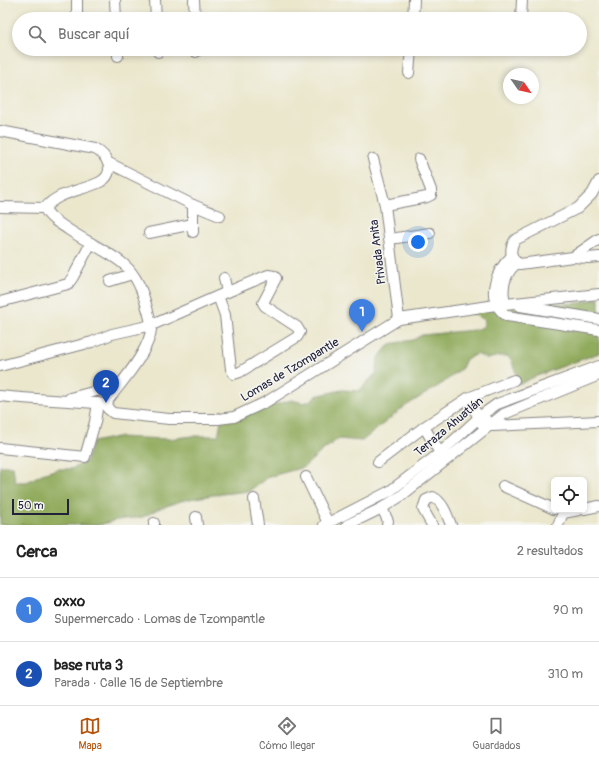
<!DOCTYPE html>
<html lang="es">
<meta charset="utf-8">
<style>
body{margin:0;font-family:Pangolin,sans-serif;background:#f6f6f6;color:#222}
.controls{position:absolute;right:12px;bottom:12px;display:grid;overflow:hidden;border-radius:6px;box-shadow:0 2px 6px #0003}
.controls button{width:36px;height:36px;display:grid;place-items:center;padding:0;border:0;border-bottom:1px solid #e0e0e0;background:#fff;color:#222;font:20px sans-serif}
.compass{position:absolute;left:503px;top:68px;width:36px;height:36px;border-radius:50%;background:#fff;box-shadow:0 2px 6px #0003;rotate:124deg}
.scale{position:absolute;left:12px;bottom:10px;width:57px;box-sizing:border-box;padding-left:4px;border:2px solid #22223b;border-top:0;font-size:11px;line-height:14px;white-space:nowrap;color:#22223b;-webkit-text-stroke:3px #f6f6f2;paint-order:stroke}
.you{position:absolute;left:418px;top:242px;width:14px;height:14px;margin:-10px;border:3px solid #fff;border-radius:50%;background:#1a73e8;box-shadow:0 0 0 6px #1a73e833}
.badge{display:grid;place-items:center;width:26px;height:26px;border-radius:50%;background:#b45309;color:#fff;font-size:13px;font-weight:700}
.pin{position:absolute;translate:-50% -33px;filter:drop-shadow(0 1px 2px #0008)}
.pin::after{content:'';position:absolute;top:21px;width:14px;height:12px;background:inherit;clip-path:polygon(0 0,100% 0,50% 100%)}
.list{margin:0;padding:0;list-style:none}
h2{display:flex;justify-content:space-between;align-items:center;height:52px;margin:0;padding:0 16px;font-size:17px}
h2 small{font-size:13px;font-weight:400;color:#767676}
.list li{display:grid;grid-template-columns:26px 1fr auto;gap:12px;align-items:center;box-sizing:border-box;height:64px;padding:0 16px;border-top:1px solid #e0e0e0}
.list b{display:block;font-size:15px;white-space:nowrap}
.list p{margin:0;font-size:13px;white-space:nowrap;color:#767676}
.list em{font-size:13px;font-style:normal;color:#767676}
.icon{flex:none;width:22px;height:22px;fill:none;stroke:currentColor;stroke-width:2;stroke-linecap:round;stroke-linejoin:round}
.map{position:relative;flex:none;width:599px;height:525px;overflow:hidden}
.search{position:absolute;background:#fff;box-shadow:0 2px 6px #0003;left:12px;right:12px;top:12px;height:44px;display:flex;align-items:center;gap:10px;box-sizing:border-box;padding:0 14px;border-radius:22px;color:#767676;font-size:15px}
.sheet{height:180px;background:#fff}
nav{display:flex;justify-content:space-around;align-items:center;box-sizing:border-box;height:56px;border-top:1px solid #e0e0e0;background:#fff;font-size:11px;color:#767676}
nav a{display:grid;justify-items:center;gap:2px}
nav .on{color:#b45309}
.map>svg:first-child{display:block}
</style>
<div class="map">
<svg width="599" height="525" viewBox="0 0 599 525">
<rect width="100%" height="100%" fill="#f6f6f2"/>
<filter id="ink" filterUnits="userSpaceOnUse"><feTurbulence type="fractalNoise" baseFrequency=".025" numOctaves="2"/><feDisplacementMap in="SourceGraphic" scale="8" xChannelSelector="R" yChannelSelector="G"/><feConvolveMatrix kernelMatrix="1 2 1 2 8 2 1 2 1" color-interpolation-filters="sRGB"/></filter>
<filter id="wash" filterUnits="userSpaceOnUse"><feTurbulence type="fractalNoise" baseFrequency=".012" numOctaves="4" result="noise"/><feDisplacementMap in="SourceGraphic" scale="16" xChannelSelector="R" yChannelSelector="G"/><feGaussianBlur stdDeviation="0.9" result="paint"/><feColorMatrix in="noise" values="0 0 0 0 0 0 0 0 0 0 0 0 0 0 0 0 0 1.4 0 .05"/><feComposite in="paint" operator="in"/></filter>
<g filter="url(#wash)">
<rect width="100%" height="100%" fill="#ebe7cd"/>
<!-- forest -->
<path fill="#91ab5d" stroke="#5a664c" d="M599,298V353L534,377L520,384L511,359L507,356H499L487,359L477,354L466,359L462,368L443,383L404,407L362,441L338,439L322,451L304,467L268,477L249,491L213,495L184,500L158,509L143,517L116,520L99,525H0V466H13L15,482H27L42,474L58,469H71L86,462L93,442L117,437L168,439L193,436H218L221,421L291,400L304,403L312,400L315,396L342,390L359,391L376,373L378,358L390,344L413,340L422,335L474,330L483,327L485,320L470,312L483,308L580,303Z"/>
</g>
<g filter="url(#ink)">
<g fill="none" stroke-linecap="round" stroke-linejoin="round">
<!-- minor casing -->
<g stroke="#868484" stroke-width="12">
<g id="minor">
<path d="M115,0L116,19"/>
<path d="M155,0L156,19"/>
<path d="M194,0L195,19"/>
<path d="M77,19V0"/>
<path d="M413,19L414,0"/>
<path d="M521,19L522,0"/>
<path d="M118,49V56"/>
<path d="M158,49V52"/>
<path d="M196,49V52"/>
<path d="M409,73L411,49"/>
<path d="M0,131L95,149C107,155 117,173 100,182C82,191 59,191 45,208C48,218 61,224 69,230C86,241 105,250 121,262C133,271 141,287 145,301C147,308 150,317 151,324C154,346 121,383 108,400L107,408L113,413L169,419H218L234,417L266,402L399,319L496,305L599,294"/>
<path d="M373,159L385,205L399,319"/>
<path d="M109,163L193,205L220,216"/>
<path d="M599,181L592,194L578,208L515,240C509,249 510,260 520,264L573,257L599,239"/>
<path d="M385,205L427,197L431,195V190L419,159"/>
<path d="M0,207L45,208"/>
<path d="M193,232V205"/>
<path d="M149,233L193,224"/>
<path d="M390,239L430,233"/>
<path d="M512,256C495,271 484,300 507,316L599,330"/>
<path d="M573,257L588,258L599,257"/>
<path d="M224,278L227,292"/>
<path d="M110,281L132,274"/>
<path d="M0,302L68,284L73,277L91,243"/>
<path d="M505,303C501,287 504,274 517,263"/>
<path d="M520,306L599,319"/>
<path d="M0,366L92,342L112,334L152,325L218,296L268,275L274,276L276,278L263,303L265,306L297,327L300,332L297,337L240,372L234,374L231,369L225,315L218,296"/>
<path d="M0,396C35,400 69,400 104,404"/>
<path d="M70,398L119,385"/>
<path d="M468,398L482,424"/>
<path d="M488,421L492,426L599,421"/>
<path d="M424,427L440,453"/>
<path d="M0,448L85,457L95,422L98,403"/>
<path d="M378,462L424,427L468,398L514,380"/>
<path d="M306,477L328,523"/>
<path d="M503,486L554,509"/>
<path d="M254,499L258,525"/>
<path d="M382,508L388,521L387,525"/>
<path d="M584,509L599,506"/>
<path d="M563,513L579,510"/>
<path d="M196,517L197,525"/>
<path d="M154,523V525"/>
<path d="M324,525L390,491L440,453L483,414L497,404L599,366"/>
<path d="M347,525L382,508L401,496L504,414L599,375"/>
<path d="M432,525L423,509L426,500L433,497C443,502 447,515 451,525"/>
<path d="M558,525L563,513"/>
</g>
</g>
<!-- minor -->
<use href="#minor" stroke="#fff" stroke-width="10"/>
</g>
</g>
<g text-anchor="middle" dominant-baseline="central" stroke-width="3" stroke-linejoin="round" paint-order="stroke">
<!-- street labels -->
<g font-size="12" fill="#22223b" stroke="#f6f6f2">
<text transform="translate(378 252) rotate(-97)">Privada Anita</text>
<text transform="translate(290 370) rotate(-31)">Lomas de Tzompantle</text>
<text transform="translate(449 427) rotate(-40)">Terraza Ahuatlán</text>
</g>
</g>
</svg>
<div class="controls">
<button><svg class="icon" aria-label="locate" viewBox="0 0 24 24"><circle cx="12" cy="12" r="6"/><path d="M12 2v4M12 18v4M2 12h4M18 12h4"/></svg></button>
</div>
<svg class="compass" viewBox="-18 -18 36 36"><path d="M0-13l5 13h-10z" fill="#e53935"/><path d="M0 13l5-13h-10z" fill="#767676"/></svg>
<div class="scale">50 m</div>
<div class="you"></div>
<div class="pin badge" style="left:362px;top:332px;background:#3f7fe0">1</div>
<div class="pin badge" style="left:106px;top:403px;background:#1a4fb4">2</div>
<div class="search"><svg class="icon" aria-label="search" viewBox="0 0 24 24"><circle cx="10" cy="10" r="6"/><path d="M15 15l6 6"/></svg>Buscar aquí</div>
</div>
<section class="sheet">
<h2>Cerca<small>2 resultados</small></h2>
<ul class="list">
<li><span class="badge" style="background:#3f7fe0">1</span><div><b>oxxo</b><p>Supermercado · Lomas de Tzompantle</p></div><em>90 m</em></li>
<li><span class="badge" style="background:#1a4fb4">2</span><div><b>base ruta 3</b><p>Parada · Calle 16 de Septiembre</p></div><em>310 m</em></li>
</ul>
</section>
<nav>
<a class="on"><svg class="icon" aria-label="map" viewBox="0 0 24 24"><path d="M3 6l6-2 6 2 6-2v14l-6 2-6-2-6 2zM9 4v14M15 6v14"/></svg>Mapa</a>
<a><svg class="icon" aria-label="directions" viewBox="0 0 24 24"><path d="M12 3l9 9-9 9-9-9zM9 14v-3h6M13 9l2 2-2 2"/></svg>Cómo llegar</a>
<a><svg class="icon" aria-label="saved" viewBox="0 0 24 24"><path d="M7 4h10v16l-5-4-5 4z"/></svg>Guardados</a>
</nav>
